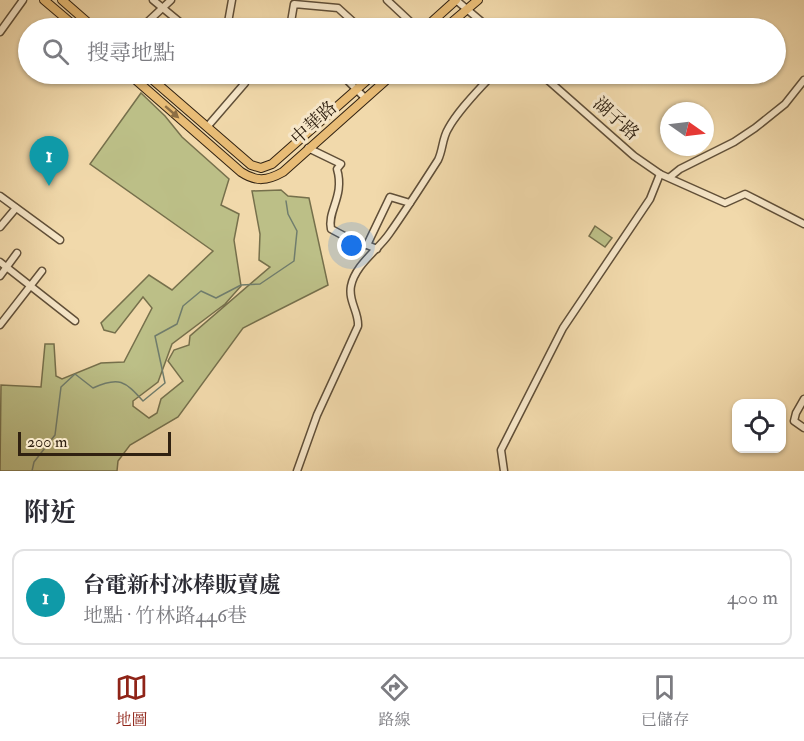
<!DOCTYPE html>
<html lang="zh-TW">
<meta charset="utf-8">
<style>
body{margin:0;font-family:"IM FELL Double Pica","Noto Serif TC",serif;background:#f7f7f7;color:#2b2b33}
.controls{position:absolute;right:18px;bottom:18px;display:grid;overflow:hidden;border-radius:12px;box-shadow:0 2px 4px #0004}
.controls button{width:54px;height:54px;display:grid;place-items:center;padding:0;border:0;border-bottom:2px solid #e1e1e2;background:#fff;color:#2b2b33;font:30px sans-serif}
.compass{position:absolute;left:660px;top:102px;width:54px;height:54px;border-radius:50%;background:#fff;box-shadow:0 2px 4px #0004;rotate:104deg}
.scale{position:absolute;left:18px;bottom:15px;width:153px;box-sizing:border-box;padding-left:6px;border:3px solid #302111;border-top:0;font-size:16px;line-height:21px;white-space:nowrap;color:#302111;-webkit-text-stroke:4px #f6e6c8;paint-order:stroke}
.you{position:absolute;left:352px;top:246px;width:21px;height:21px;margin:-15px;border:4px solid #fff;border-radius:50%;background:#1a73e8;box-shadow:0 0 0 9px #1a73e833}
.badge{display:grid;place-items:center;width:39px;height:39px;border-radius:50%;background:#8f2418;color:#fff;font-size:20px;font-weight:700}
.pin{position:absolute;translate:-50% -50px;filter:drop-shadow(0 2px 3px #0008)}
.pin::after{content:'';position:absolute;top:32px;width:21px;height:18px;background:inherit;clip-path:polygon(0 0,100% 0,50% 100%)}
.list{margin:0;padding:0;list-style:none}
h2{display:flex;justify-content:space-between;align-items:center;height:78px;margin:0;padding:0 24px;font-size:26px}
h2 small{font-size:20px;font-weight:400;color:#7c7c81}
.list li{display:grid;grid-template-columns:39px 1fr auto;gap:18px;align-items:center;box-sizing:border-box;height:96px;margin:0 12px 12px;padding:0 12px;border:2px solid #e1e1e2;border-radius:12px}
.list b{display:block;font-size:22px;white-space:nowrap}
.list p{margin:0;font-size:20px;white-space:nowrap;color:#7c7c81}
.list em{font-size:20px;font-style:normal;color:#7c7c81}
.icon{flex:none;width:33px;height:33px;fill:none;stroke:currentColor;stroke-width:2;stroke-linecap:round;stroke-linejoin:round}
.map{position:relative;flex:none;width:804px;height:471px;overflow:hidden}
.search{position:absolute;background:#fff;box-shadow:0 2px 4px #0004;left:18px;right:18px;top:18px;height:66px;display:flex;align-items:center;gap:15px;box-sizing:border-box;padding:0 21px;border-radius:33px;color:#7c7c81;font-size:22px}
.sheet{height:186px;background:#fff}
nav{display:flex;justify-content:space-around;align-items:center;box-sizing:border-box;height:84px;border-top:2px solid #e1e1e2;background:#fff;font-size:16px;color:#7c7c81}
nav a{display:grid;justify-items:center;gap:3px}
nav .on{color:#8f2418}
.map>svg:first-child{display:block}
</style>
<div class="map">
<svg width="804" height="471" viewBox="0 0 804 471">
<rect width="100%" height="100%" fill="#f1d9ab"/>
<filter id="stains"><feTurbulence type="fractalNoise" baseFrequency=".00333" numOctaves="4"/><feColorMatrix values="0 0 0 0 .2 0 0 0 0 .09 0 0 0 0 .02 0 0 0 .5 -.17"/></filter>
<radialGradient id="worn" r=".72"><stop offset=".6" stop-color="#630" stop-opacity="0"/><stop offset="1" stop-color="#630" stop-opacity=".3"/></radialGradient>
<!-- green -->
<g fill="#bcbf87" stroke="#76704c" stroke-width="1.5">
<path d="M141,93L165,116L182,137L229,179L221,205L239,214L234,240L241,286L225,304L172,344L158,382L133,401V406L149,418L157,413L161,399L183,381L168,361L174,350L189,345L190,336L270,267L259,260L260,234L252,191L281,190L288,196L309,198L328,285L243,328L178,417L130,445L118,461L117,471H0L1,385L41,387L45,344H54L56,376L62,379L101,363L124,362L152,308L143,297L115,333L104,330L101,323L149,275L172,290L213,251L90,164Z"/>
<path d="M595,226L612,238L605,247L589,236Z"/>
</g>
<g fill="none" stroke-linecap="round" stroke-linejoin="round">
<!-- stream -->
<path stroke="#707d6d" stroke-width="1.5" d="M32,471L34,462L55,435L61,387L75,374L93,388C119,376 125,381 143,401L165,383L155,336L177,324L183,306L201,291L216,298L241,285L260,284L294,261L297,231L288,214L286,201"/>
<!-- minor casing -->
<g stroke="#604f38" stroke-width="9">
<g id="minor">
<path d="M153,0L187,28"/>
<path d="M387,0L417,28"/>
<path d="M456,0L489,28"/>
<path d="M141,28L171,0"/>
<path d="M227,28L232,0"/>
<path d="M290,28L294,4L338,8L360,28"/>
<path d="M0,32L23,0"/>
<path d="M341,74L365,98"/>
<path d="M541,74L634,156L660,174L725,203L745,194L804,224"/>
<path d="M207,127L245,83L249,74"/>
<path d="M308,148L341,164L337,169C345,196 327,211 331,229L361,245H367"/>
<path d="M670,177L680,169L734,142L755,128L785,104L804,80"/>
<path d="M0,196L60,240"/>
<path d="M0,227L16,208"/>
<path d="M377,249L367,245L390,197L410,203"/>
<path d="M0,262L75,321"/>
<path d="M0,276L17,253"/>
<path d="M0,325L42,271"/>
<path d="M804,399L796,413L794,421L804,428"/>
<path d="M297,471L317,415L358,326C359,312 348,301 351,286C355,265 378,250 389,234C406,210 422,185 438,160C443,150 442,139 448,129C459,109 478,91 493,74"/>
<path d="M504,471L501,450L563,328L650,199L660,174"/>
</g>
</g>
<!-- major casing -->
<g stroke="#302111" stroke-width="10">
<g id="major">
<path d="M44,0L77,28"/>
<path d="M62,0L94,28"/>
<path d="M425,28L456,0"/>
<path d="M445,28L478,0"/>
<path d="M129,74L241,172C256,182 267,181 283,172L393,74"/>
<path d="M146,74L251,165L261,168L272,164L374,74"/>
</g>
</g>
<!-- minor -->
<use href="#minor" stroke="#f6e6c8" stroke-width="6"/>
<!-- major -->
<use href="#major" stroke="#e8bc76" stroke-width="8"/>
</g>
<!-- one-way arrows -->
<defs><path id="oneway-solid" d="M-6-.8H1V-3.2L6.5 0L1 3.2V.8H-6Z" transform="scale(1.5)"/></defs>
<use fill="#8c6e44" href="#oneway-solid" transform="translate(172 112) rotate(41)"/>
<g text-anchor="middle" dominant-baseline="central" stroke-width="6" stroke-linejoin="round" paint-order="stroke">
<!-- street labels -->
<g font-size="18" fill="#302111" stroke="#f6e6c8">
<text transform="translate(616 119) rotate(42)">湖子路</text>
<text transform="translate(314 123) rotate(-42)">中華路</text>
</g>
</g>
<rect width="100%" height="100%" filter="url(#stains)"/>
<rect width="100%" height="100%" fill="url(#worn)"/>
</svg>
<div class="controls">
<button><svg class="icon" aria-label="locate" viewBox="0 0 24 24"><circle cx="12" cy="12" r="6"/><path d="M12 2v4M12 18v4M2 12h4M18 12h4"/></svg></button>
</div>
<svg class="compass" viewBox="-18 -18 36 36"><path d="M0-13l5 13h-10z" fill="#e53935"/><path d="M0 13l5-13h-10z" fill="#7c7c81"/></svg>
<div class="scale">200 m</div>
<div class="you"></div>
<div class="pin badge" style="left:49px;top:186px;background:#0f9aa8">1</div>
<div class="search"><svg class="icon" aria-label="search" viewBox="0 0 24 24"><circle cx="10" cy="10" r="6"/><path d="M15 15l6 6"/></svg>搜尋地點</div>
</div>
<section class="sheet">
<h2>附近<small></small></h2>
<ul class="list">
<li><span class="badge" style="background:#0f9aa8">1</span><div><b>台電新村冰棒販賣處</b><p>地點 · 竹林路446巷</p></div><em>400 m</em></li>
</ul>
</section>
<nav>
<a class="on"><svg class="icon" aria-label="map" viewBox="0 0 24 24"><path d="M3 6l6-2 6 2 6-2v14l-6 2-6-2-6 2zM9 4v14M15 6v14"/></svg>地圖</a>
<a><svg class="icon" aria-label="directions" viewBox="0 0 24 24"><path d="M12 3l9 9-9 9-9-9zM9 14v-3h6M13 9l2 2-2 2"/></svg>路線</a>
<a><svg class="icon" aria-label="saved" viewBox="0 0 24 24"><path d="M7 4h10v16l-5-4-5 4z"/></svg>已儲存</a>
</nav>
